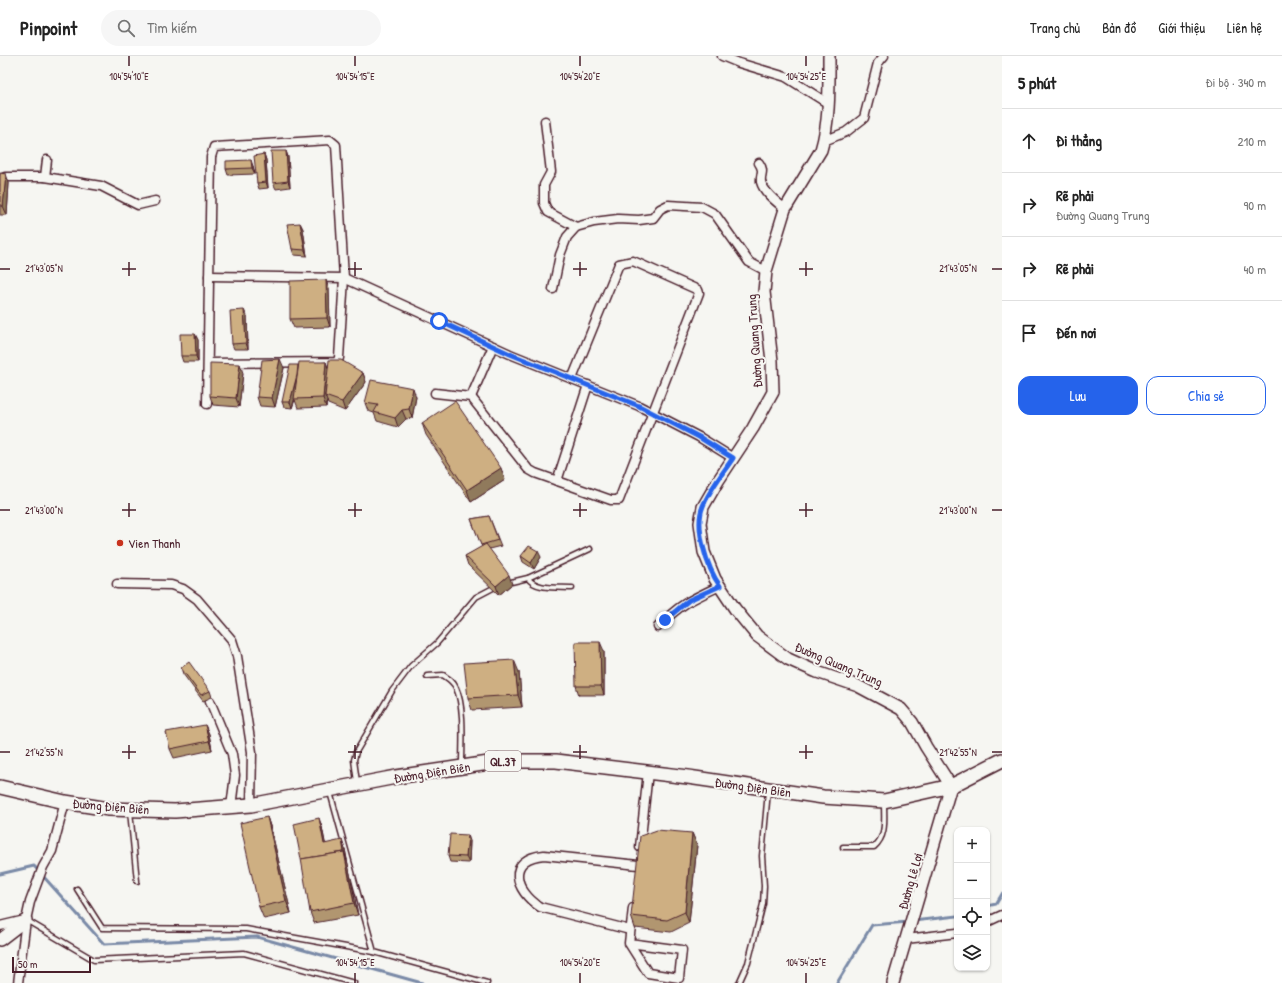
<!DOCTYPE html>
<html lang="vi">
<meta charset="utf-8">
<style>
body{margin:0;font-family:"Patrick Hand",sans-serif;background:#f6f6f6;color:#222}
.controls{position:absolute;right:12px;bottom:12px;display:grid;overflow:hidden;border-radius:8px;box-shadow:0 1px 3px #0004}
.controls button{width:36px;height:36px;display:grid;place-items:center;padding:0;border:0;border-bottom:1px solid #e0e0e0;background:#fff;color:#222;font:20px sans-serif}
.scale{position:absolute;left:12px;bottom:10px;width:79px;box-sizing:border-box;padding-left:4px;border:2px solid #4a1f2b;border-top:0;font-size:11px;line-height:14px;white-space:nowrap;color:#4a1f2b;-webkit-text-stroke:3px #f6f6f2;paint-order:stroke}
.stop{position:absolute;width:12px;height:12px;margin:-9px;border:3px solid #2563eb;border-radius:50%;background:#fff}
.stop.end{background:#2563eb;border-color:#fff;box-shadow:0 1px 4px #0008}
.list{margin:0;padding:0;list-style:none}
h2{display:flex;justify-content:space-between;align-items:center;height:52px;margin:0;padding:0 16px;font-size:17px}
h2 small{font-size:13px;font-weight:400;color:#767676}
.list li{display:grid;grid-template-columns:26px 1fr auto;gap:12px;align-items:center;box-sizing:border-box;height:64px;padding:0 16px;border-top:1px solid #e0e0e0}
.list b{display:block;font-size:15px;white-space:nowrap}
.list p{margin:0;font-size:13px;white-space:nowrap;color:#767676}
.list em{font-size:13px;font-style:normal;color:#767676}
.actions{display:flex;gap:8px;padding:12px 16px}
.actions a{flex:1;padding:9px 0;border:1px solid #2563eb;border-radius:12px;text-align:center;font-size:14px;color:#2563eb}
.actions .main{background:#2563eb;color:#fff}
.icon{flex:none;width:22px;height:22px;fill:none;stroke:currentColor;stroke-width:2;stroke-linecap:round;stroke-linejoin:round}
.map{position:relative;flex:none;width:1002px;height:927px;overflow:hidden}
header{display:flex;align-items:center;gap:24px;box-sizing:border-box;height:56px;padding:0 20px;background:#fff;border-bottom:1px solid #e0e0e0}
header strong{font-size:19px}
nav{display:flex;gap:22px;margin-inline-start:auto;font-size:14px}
.search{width:280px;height:36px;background:#f6f6f6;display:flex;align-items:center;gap:10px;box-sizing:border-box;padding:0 14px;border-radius:22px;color:#767676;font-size:15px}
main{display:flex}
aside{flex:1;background:#fff}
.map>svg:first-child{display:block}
</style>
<header>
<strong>Pinpoint</strong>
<div class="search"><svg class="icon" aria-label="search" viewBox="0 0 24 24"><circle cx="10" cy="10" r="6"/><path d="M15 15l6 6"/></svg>Tìm kiếm</div>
<nav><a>Trang chủ</a><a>Bản đồ</a><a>Giới thiệu</a><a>Liên hệ</a></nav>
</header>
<main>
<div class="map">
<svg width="1002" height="927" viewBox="0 0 1002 927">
<rect width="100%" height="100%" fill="#f6f6f2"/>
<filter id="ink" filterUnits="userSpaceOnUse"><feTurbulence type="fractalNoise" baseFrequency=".025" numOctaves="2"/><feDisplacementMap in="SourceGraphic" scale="8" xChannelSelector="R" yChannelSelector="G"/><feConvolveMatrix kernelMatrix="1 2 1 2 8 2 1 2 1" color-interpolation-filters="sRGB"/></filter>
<g filter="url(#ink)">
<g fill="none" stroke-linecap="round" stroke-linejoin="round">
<!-- stream -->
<g stroke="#7a8aa7" stroke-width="3">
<path d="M0,818L34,810L104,888L257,881L422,927"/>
<path d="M987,850L996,848L1002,838"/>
<path d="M913,865L957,860"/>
<path d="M837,927L872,869L908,866"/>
</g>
<!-- service casing -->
<g stroke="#4a1f2b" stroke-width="7">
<g id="service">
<path d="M528,522C535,534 559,531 572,532"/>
<path d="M507,527L528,522L590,493"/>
<path d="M427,620L443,619C449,623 454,626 456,632C465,651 462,688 462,708"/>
<path d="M357,726L354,704L356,696L392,635L411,610L437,587L476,541L497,530"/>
<path d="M330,736L374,896"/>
<path d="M130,755L137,825"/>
<path d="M843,791H874C887,780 884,763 884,747"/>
<path d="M77,833L102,872L246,873L374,896L487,927"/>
<path d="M26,864L94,904L244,897L354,927"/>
<path d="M739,927L748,907L763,848L764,830L762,800L768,735"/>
</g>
</g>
<!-- minor casing -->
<g stroke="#4a1f2b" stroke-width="11">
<g id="minor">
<path d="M722,0L739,7L786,21L829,48"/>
<path d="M545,65L551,116L544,129V147L548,156L576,171"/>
<path d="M824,85L846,76L864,62L878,7L884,0"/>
<path d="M759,107C765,116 760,117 761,126C764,137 777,146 785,153"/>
<path d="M45,121L47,104"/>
<path d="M0,124L5,121H45L101,130L138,149L155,145"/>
<path d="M209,220L344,222L510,298L639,350L699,381L733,402"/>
<path d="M553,233L560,199L567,181L576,171L594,166L618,163L639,164L653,162L660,153L668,149L702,151L715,158L749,206L766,215"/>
<path d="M435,337L471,341L528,413L535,417L611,444H619L699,237L698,234L633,205L619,208L572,323"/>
<path d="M471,341L493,290"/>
<path d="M207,348L211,101L214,91L330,84L336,89L344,222L339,302L337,306L208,307"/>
<path d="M557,425L588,329"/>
<path d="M117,528L171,529L183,533L197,543L232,584L237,600L252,696L251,749"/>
<path d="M658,571C680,548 692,543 720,530"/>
<path d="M210,645L232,698L235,719L231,751"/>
<path d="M640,791L648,716"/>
<path d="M987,866L1002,859"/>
<path d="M0,870L25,864"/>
<path d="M630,874L540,851C515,835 505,803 544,799L638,809"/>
<path d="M906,883L957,877"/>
<path d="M629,887L682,894L679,922L648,917L629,887L633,852"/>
<path d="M18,927L26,864L30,846L43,811L52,795L65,746"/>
</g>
</g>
<!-- tertiary casing -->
<g stroke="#4a1f2b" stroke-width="14">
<g id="tertiary">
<path d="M829,0C829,31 830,64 821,94L785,153L766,215L764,236L772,305L773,336L753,372L718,425L703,451L700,467L704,496L715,523L735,553L757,580L788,603L817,616L858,630L901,653L912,666L926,691L951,730L893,927"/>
<path d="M0,884L26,864"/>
</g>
</g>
<!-- primary casing -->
<g stroke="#4a1f2b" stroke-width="16">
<path id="primary" d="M0,731L65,746L109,753L175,755L251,749L396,721L502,705H556L688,721L823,741L884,745L951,730L1002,704"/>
</g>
<!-- service -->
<use href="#service" stroke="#f6f6f2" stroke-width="4"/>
<!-- minor -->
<use href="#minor" stroke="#f6f6f2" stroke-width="8"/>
<!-- tertiary -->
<use href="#tertiary" stroke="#f6f6f2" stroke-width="11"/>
<!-- primary -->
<use href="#primary" stroke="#f6f6f2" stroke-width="13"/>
</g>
<!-- wall -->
<g fill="#b19670" stroke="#4a1f2b">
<path d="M286,95L288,101L290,131L276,133L273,127Z"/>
<path d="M264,98L266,104L268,132L259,133L257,127Z"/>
<path d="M253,110L255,118L228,119L226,113Z"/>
<path d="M0,117L9,127L7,159H0Z"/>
<path d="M300,167L303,173L307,200L294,199L292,193Z"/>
<path d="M329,233L330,271L294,272L290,263Z"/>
<path d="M247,260L248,293H234L232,288Z"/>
<path d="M195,278L198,284V306H183L181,300Z"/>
<path d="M326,306L328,313L363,317L366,326L345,355L328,348L327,345L326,351L298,352L295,344L292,352L284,351L282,346L298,309Z"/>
<path d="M284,312L275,351L260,350L257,341Z"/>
<path d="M243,317L239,351L213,349L210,340Z"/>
<path d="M416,341L412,362L406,363L398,371L377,365L374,357L368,355L365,347Z"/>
<path d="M422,367L505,424L471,446L426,379Z"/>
<path d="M489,460L501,490L489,493L512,528L499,539L468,509L465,500L482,491L471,463Z"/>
<path d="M521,500L541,501L534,513L523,506Z"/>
<path d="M604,595V639H579L576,630Z"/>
<path d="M181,612L210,635L212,641L203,645L183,618Z"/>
<path d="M519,616L522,651L472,654L468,642Z"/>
<path d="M205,669L209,678L212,694L174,702L170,693Z"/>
<path d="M267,761L271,773L291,857L264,863L259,851Z"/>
<path d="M322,771L325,787L345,793L358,859L314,867L310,856Z"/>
<path d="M692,777L697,789L689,867L671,876L635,872L631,860Z"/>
<path d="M470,785L469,807L450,806L448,800Z"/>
</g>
<!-- shaded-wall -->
<g fill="#907a5b" stroke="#4a1f2b">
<path d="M286,95L288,101L290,131L288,125Z"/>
<path d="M264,98L266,104L268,132L266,126Z"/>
<path d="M251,104L253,110L255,118L252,112Z"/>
<path d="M6,118L9,127L7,159L3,150Z"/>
<path d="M300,167L303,173L307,200L305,194Z"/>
<path d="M326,224L329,233L330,271L327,262Z"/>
<path d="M244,254L247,260L248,293L246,287Z"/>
<path d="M195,278L198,284V306L196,300Z"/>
<path d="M280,303L284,312L275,351L272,342Z"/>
<path d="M326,306L329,315L325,340L327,345L326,351L323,342Z"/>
<path d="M240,308L243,317L239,351L236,342Z"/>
<path d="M300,309L302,315L292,352L290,346Z"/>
<path d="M363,317L366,326L345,355L342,346Z"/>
<path d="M413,332L416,341L412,362L409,353Z"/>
<path d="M402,354L406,363L398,371L395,362Z"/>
<path d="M501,412L505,424L471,446L467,434Z"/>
<path d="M538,495L541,501L534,513L531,507Z"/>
<path d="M509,519L512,528L499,539L496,530Z"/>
<path d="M600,586L604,595V639L601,630Z"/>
<path d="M514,604L519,616L522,651L518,639Z"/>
<path d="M205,669L209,678L212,694L209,685Z"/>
<path d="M267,761L271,773L291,857L286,845Z"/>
<path d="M319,762L322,771L327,796L324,788Z"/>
<path d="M692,777L697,789L689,867L685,856Z"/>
<path d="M468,779L470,785L469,807L466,801Z"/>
<path d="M342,784L345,793L347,804L344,796Z"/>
<path d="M344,796L348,808L358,859L354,847Z"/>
</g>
<!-- building -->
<g fill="#ceaf82" stroke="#4a1f2b">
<path d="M271,95H286L288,125L273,127Z"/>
<path d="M264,98L266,126L257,127L254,100Z"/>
<path d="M251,104L252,112L226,113V105Z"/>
<path d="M0,117L6,118L3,150H0Z"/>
<path d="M300,167L305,194L292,193L287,168Z"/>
<path d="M326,224L327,262L290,263V225Z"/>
<path d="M244,254L246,287L232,288L230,255Z"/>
<path d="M180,278H195L196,300H181Z"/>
<path d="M280,303L272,342L257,341L262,304Z"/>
<path d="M329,304H341L363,317L342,346L325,340Z"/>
<path d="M299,306H326L323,342L294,343Z"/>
<path d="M210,307L240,308L236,342L210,340Z"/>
<path d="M290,309H298L297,319L290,346H282Z"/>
<path d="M371,324L413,332L409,353L402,354L395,362L374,356L378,349L365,347Z"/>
<path d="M455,345L501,412L467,434L422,367Z"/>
<path d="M489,460L498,484L481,489L471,463Z"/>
<path d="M486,488L509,519L496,530L465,500Z"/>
<path d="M529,490L538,495L531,507L521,500Z"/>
<path d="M575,586H600L601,630H576Z"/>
<path d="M514,604L518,639L468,642L464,607Z"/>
<path d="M189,606L210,635L201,639L181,612Z"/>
<path d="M205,669L209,685L170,693L166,676Z"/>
<path d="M267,761L286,845L259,851L240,767Z"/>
<path d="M319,762L324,788L342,784L344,796L301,803L294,768Z"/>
<path d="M657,774L692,777L685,856L667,864L631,860L640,780Z"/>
<path d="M450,778L468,779L466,801L448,800Z"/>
<path d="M344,796L354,847L310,856L301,803Z"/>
</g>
</g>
<g fill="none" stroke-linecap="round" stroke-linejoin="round" filter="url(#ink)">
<!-- route -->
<path stroke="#2563eb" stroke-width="5" d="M439,265L510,298L639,350L699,381L733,402C723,417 710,433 703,450C694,471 707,512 720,530L689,544L665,564"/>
</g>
<!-- ticks -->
<path fill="none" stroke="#4a1f2b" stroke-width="1.5" d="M129,0V10M355,0V10M580,0V10M806,0V10M129,206V220M355,206V220M580,206V220M806,206V220M0,213H10M122,213H136M348,213H362M573,213H587M799,213H813M992,213H1002M129,447V461M355,447V461M580,447V461M806,447V461M0,454H10M122,454H136M348,454H362M573,454H587M799,454H813M992,454H1002M129,689V703M355,689V703M580,689V703M806,689V703M0,696H10M122,696H136M348,696H362M573,696H587M799,696H813M992,696H1002M355,917V927M580,917V927M806,917V927"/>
<!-- markers -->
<circle fill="#c8321e" stroke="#f6f6f2" stroke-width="1.5" cx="120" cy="487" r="4"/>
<g text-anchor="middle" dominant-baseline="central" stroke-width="4" stroke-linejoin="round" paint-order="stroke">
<!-- shield labels -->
<rect fill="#f6f6f2" stroke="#7e6067" stroke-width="1" x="485" y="695" width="36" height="20" rx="3"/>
<g font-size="12" font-weight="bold" fill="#4a1f2b">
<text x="503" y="705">QL.37</text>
</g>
<!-- street labels -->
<g font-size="13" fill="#4a1f2b" stroke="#f6f6f2">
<text transform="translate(754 285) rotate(-94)">Đường Quang Trung</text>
<text transform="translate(839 608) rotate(23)">Đường Quang Trung</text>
<text transform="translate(432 716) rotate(-9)">Đường Điện Biên</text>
<text transform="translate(753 731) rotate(8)">Đường Điện Biên</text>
<text transform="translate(111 750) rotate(5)">Đường Điện Biên</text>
<text transform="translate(910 825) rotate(-74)">Đường Lê Lợi</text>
</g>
<!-- poi labels -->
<g font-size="13" fill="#4a1f2b" stroke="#f6f6f2" text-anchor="start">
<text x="128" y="487">Vien Thanh</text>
</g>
</g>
<g font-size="10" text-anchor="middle" fill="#4a1f2b" stroke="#f6f6f2" stroke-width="4" stroke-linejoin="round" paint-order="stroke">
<text x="129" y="24">104°54'10"E</text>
<text x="355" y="24">104°54'15"E</text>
<text x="580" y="24">104°54'20"E</text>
<text x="806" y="24">104°54'25"E</text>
<text x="44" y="216">21°43'05"N</text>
<text x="958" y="216">21°43'05"N</text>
<text x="44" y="458">21°43'00"N</text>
<text x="958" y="458">21°43'00"N</text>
<text x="44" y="700">21°42'55"N</text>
<text x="958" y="700">21°42'55"N</text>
<text x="355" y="910">104°54'15"E</text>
<text x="580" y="910">104°54'20"E</text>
<text x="806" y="910">104°54'25"E</text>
</g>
</svg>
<div class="controls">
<button>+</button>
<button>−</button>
<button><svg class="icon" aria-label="locate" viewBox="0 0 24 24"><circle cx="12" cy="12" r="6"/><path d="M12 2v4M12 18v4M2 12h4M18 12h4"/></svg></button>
<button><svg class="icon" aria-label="layers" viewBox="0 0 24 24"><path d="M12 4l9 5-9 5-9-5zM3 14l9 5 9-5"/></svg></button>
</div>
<div class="scale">50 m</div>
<div class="stop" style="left:439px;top:265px"></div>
<div class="stop end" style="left:665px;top:564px"></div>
</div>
<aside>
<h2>5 phút<small>Đi bộ · 340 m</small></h2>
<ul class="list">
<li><svg class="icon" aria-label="ahead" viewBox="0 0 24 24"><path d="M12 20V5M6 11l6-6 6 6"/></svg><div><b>Đi thẳng</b></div><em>210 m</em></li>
<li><svg class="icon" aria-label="right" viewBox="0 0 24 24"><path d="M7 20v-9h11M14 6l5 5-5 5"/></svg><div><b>Rẽ phải</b><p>Đường Quang Trung</p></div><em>90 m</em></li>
<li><svg class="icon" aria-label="right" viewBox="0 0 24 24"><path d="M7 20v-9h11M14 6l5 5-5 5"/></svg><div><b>Rẽ phải</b></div><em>40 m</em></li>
<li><svg class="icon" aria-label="arrive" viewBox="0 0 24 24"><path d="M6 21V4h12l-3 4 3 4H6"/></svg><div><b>Đến nơi</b></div></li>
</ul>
<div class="actions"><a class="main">Lưu</a><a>Chia sẻ</a></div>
</aside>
</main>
